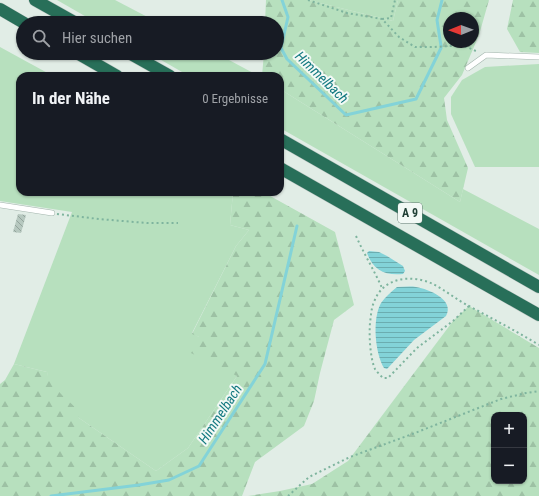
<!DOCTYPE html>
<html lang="de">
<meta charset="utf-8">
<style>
body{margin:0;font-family:"Roboto Condensed",sans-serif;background:#20242c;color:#f1f3f6}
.controls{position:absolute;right:12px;bottom:12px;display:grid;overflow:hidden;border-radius:8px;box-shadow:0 1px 3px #0004}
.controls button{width:36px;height:36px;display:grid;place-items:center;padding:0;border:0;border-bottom:1px solid #363941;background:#171b24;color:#f1f3f6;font:20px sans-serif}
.compass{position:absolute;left:443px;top:12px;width:36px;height:36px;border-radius:50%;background:#171b24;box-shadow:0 1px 3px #0004;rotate:269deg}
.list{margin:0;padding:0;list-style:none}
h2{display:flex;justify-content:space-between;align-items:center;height:52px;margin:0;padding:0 16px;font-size:17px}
h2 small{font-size:13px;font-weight:400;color:#9ea1a6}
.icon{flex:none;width:22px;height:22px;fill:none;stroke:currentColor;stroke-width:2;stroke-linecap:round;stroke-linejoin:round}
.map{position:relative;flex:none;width:539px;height:496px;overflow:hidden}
.search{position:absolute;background:#171b24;box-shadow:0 1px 3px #0004;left:16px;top:16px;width:268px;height:44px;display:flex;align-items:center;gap:10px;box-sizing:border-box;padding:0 14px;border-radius:22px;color:#9ea1a6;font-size:15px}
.panel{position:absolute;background:#171b24;box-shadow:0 1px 3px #0004;left:16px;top:72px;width:268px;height:124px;border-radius:12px}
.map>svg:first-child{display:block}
</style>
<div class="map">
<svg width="539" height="496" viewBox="0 0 539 496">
<defs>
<pattern id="forest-firs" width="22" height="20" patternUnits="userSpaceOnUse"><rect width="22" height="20" fill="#b7e0be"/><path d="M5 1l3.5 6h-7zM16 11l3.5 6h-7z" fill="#9dc1a4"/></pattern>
<pattern id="water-rules" width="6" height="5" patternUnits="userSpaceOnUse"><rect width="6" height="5" fill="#83d3d8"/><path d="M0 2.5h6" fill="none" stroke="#6badb0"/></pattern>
<pattern id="building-back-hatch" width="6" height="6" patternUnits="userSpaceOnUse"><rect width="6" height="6" fill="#b6c8bf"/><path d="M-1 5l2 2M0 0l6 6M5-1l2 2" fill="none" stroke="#93a49c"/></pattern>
</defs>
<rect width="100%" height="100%" fill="#e1ede6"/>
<!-- grass -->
<g fill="#b7e0be">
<path d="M57,0H115L159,23H97Z"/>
<path d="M308,0H398L393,21Z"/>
<path d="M0,47L53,76H20V192H233L230,225L249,230L236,246L192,333L199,337L237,376L188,448L156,471L79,418L48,380L47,372L14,364L72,212L0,201Z"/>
<path d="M149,53H216L259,76H189Z"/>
<path d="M539,64V167H475L451,114V97L462,80L485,67Z"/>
<path d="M280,89L460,202L463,189L539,229V275L280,128Z"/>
</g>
<!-- forest -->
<g fill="url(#forest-firs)" fill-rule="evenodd">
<path d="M266,0H308L393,21L398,0H489L479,35L462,75L444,98L447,120L468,168L460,202L280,89V76H262L264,53H277V23H265ZM449,18H473V42H449Z"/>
<path d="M513,0H539V53L520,52L507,29Z"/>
<path d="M233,192H263L335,232L354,305L334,320L320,373L314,401L304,426L255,462L242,496H0V384L5,380L14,364L47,372L49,380L61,394L77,409L79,418L156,471L188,448L237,376L191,353L199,337L192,334L236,246L249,230L230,225Z"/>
<path d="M469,306L539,348V496H248L280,491L312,484L348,461L453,321ZM494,415H524V481H494Z"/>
</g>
<!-- water -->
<g fill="url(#water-rules)">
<path d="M369,251L379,252L387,256L403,266L405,271L403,274C385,276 373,270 367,253Z"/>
<path d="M397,287C403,287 410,286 416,287C429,289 455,300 446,316L414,340L387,369L384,368C375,353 372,319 381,303C385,297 391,292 397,287Z"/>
</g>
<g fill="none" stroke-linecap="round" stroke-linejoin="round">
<!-- stream -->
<g stroke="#83d3d8" stroke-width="3">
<path d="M282,0L288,17L281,48L287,59L346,115L416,99L441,48"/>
<path d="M441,46L437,20L442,0"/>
<path d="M51,496L139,485L169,480L199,466L265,364L297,226"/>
</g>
</g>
<!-- building -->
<path fill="url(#building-back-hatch)" d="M18,214L26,215L21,233L13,232Z"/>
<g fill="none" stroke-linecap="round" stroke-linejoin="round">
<!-- service casing -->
<g stroke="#a3b5ad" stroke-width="6">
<g id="service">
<path d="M468,68L486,55L539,57"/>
<path d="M0,205L52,213"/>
</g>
</g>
<!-- motorway casing -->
<g stroke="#c0c9c6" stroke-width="13">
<g id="motorway">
<path d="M35,0L76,23"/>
<path d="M0,9L24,23"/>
<path d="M77,53L117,76"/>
<path d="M129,53L170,76"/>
<path d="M280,139L539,287"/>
<path d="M280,168L539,315"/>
</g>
</g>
<!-- path -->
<g stroke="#7eb49e" stroke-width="2" stroke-dasharray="2 3" stroke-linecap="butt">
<path d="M308,0L347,13L382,19L399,37L415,47H434L450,46L467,47L478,52"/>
<path d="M382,19L391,18L395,0"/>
<path d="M57,214L99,219L147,223H178"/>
<path d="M356,236C364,254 374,270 382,288"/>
<path d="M469,306L453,321L417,348L388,378H383C380,375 377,372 375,369C370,358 369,335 370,323C371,316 371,309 374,302C383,277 411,274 433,284C445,290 457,300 469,306C493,319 516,331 539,345"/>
<path d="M288,496L309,477L350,457L415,433L501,399L526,393L539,391"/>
</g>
<!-- service -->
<use href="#service" stroke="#fff" stroke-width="5"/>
<!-- motorway -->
<use href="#motorway" stroke="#286f59" stroke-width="12"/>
</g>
<g text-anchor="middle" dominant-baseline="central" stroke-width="4" stroke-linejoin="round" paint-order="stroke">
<!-- shield labels -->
<rect fill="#f2f9f5" stroke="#5e776e" stroke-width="1" x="398" y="203" width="24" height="20" rx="3"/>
<g font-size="12" font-weight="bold" fill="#1f3f34">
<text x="410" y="213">A 9</text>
</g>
<!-- water labels -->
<g font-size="14" font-style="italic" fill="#137981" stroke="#f2f9f5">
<text transform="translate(322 77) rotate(44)">Himmelbach</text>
<text transform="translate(220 414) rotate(-57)">Himmelbach</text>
</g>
</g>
</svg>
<div class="controls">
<button>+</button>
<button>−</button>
</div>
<svg class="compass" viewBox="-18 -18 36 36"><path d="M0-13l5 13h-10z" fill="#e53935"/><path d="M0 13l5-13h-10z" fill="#9ea1a6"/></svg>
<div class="search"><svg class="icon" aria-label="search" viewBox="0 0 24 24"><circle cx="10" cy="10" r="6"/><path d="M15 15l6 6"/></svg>Hier suchen</div>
<section class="panel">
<h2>In der Nähe<small>0 Ergebnisse</small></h2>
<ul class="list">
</ul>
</section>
</div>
